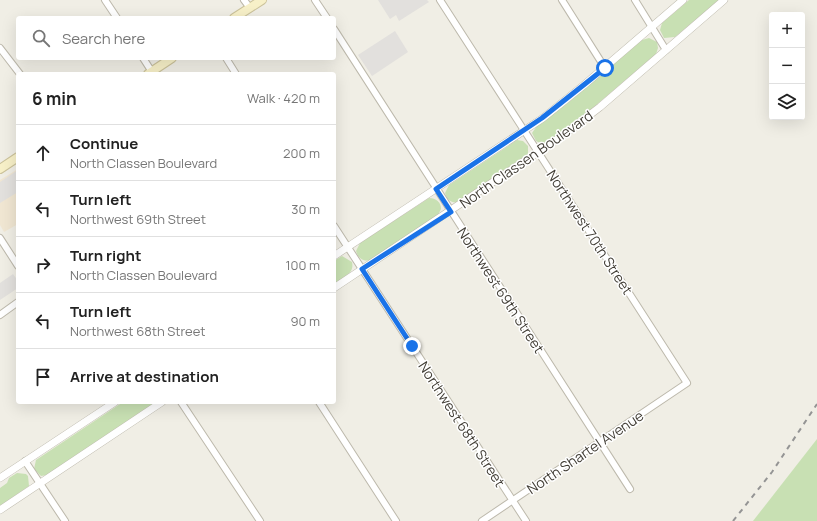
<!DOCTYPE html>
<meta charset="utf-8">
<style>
body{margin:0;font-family:Manrope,sans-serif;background:#f2f2f2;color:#222}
.controls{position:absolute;right:12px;top:12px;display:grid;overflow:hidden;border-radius:4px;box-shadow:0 4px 16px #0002}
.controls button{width:36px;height:36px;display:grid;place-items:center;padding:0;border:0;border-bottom:1px solid #e0e0e0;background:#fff;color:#222;font:20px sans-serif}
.stop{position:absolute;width:12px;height:12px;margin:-9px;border:3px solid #1a73e8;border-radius:50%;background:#fff}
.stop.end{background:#1a73e8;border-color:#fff;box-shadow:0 1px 4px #0008}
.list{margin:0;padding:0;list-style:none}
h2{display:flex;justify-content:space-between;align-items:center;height:52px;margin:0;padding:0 16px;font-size:17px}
h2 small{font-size:13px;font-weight:400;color:#767676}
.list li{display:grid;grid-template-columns:26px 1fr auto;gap:12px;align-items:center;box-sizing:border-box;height:56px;padding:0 16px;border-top:1px solid #e0e0e0}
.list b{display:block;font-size:15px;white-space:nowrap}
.list p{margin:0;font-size:13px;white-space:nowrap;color:#767676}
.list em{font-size:13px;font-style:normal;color:#767676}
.icon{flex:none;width:22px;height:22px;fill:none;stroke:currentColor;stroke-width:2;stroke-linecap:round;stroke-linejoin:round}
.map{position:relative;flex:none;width:817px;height:521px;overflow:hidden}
.search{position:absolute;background:#fff;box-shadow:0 4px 16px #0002;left:16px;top:16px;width:320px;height:44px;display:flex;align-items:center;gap:10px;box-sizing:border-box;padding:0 14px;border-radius:4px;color:#767676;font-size:15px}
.panel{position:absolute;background:#fff;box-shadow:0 4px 16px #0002;left:16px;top:72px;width:320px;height:332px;border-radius:4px}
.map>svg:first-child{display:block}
</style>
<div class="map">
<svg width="817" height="521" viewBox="0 0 817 521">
<rect width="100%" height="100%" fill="#f0eee5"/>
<!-- commercial -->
<path fill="#f0e6d2" d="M18,169V224L4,232L0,225V180Z"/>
<!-- green -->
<g fill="#c8e0b3">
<path d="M689,0H719L675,37L664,38L660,30L662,23Z"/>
<path d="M649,38L657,42L658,48L656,54L588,112L548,142L542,144L536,141L532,133L537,126L569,102L642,40Z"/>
<path d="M517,140L523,141L528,146V155L459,202C452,204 447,200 445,193L449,185Z"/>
<path d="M429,198C436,198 441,202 441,209L438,215L370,260C363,262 358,258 356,251L360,243Z"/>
<path d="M342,256L352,262C355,274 342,278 334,284V261Z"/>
<path d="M123,402H156L47,475L41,476L34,469L36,460Z"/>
<path d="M817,439V521H753Z"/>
<path d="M17,473L26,474L28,476L29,486L0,506V488L7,483L9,478Z"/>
</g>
<!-- parking -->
<g fill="#e2e0dd">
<path d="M378,0H427L429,2L399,21L396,15L390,19Z"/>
<path d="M395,31L408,52L372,76L358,55Z"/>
<path d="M18,170V192L0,203V182Z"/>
<path d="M13,274L18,281V288L0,300V283Z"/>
</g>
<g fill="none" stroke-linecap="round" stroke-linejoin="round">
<!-- minor casing -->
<g stroke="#bdb9ac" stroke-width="8">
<g id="minor">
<path d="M105,0L117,18"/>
<path d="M244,0L250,8"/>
<path d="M315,0L327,18"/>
<path d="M440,0L687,383L482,521"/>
<path d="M562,0L605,68"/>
<path d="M635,0L666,50"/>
<path d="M334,29L630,489"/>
<path d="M0,48L20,74"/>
<path d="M143,58L152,72"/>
<path d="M226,58L236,74"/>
<path d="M334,226L526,521"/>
<path d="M0,238L18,266"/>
<path d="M0,315L18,302"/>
<path d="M181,402L260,521"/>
<path d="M319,402L396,521"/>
<path d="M25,461L65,521"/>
</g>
</g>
<!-- tertiary casing -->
<g stroke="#bdb9ac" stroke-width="8">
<g id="tertiary">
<path d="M334,256L543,118L584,85L683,0"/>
<path d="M334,288L562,136L600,107L724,0"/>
<path d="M0,478L115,402"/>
<path d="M0,510L162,402"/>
</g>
</g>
<!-- secondary casing -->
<g stroke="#cbc29a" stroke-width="10">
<g id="secondary">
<path d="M234,18L262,0"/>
<path d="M148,74L172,58"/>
<path d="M0,169L18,157"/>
</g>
</g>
<!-- minor -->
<use href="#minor" stroke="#fff" stroke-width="6"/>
<!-- tertiary -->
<use href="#tertiary" stroke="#fff" stroke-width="7"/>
<!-- secondary -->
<use href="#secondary" stroke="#f7f0c8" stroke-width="8"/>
<!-- rail -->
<path stroke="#949494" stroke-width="2" stroke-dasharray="5 5" stroke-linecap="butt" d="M733,521L772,472L817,404"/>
</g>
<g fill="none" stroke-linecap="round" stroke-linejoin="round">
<!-- route -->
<path stroke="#1a73e8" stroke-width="5" d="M412,346L362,269L451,212L436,189L542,118L605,68"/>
</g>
<g text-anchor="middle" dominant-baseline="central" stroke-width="3" stroke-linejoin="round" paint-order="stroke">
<!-- street labels -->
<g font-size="14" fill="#423e36" stroke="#fff">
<text transform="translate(526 159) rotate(-35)">North Classen Boulevard</text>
<text transform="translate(590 232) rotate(57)">Northwest 70th Street</text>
<text transform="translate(501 290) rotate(57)">Northwest 69th Street</text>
<text transform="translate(462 424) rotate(57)">Northwest 68th Street</text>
<text transform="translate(585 452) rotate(-34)">North Shartel Avenue</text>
</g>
</g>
</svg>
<div class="controls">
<button>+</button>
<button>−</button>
<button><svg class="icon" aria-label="layers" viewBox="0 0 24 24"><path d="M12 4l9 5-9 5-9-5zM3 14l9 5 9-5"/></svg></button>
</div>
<div class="stop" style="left:605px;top:68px"></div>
<div class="stop end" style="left:412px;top:346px"></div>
<div class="search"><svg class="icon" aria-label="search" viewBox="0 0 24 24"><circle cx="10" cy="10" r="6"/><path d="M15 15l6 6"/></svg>Search here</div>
<section class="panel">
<h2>6 min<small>Walk · 420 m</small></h2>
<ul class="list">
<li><svg class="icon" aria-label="ahead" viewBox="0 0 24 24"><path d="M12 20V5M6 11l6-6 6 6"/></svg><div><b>Continue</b><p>North Classen Boulevard</p></div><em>200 m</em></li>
<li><svg class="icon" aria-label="left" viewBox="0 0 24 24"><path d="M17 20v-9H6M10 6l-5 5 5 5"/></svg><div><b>Turn left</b><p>Northwest 69th Street</p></div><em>30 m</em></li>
<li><svg class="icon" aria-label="right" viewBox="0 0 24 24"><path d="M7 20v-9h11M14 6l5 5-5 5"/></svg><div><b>Turn right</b><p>North Classen Boulevard</p></div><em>100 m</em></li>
<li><svg class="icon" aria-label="left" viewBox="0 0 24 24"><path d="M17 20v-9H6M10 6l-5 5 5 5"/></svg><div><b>Turn left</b><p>Northwest 68th Street</p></div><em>90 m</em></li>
<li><svg class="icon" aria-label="arrive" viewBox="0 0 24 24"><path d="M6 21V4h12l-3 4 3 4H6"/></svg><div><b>Arrive at destination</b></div></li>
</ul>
</section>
</div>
